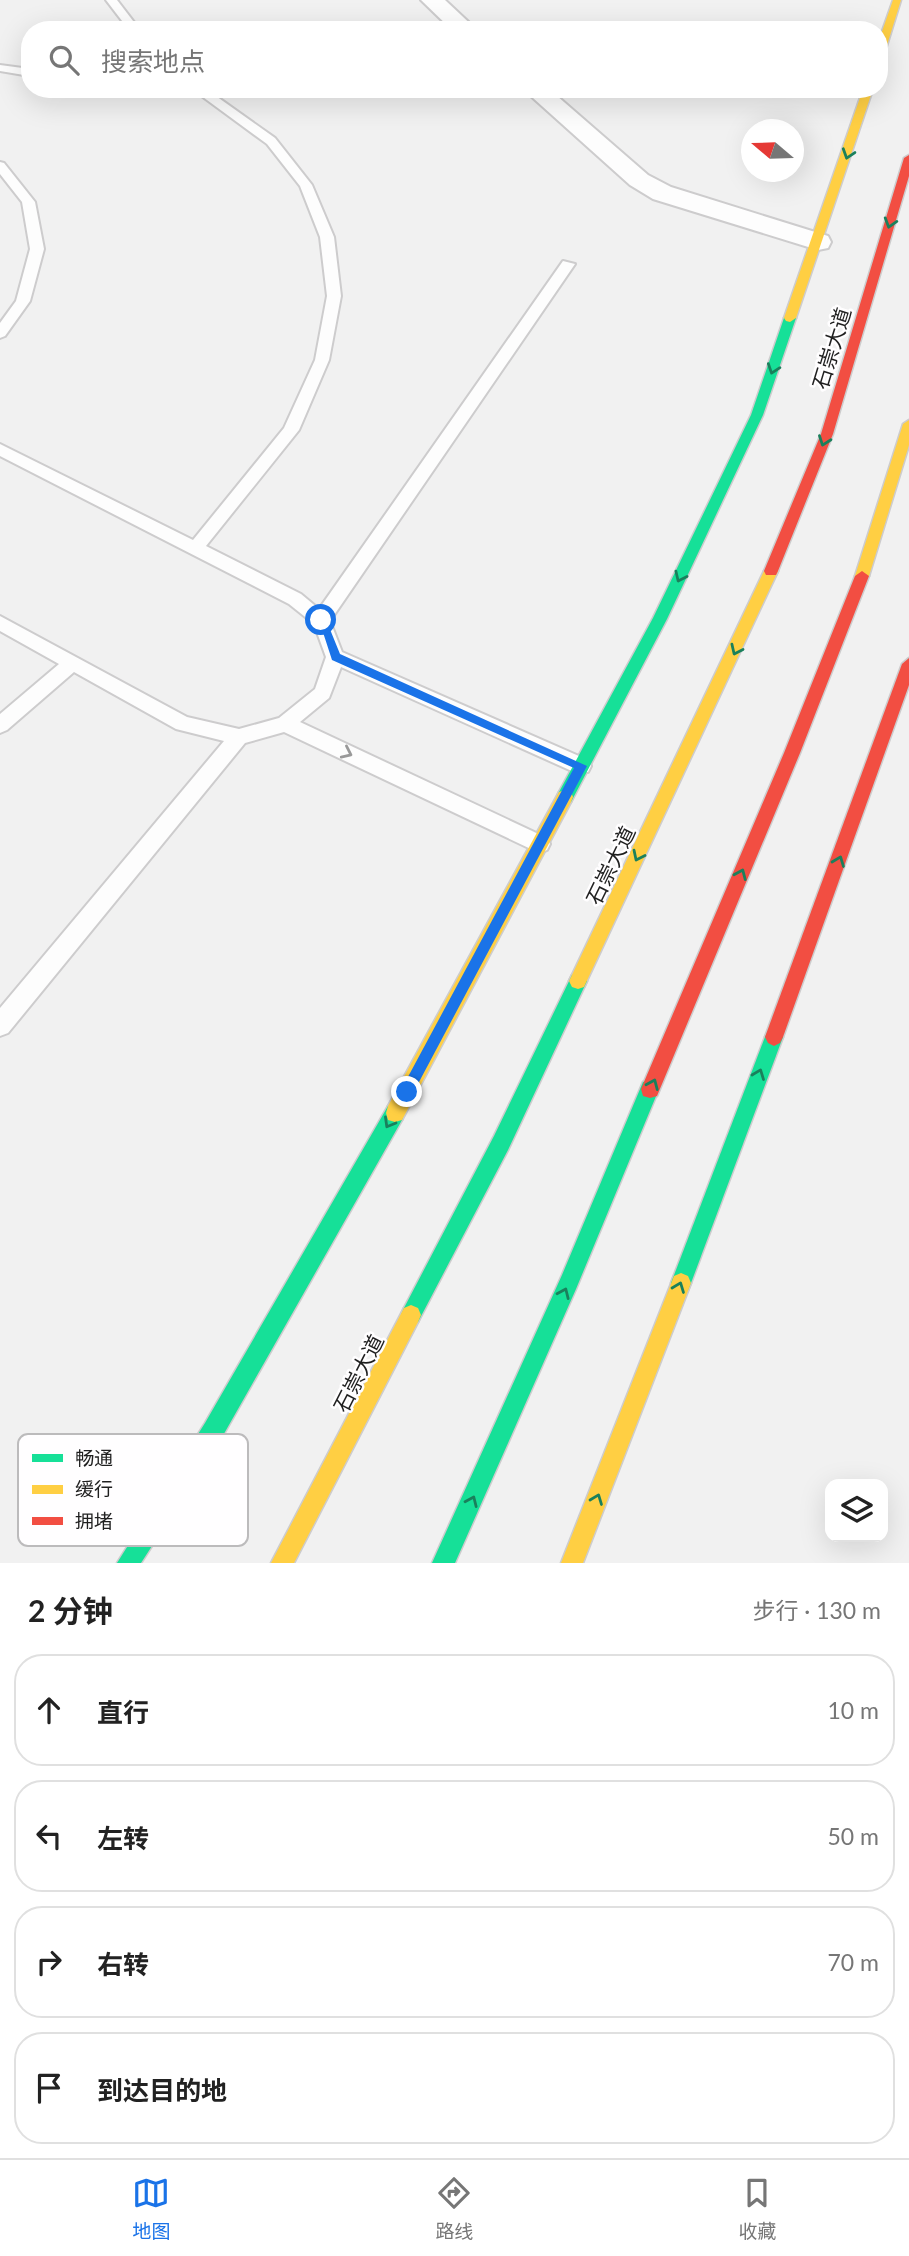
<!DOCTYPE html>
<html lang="zh">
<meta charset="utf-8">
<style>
body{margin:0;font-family:Lato,"Noto Sans SC",sans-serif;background:#f6f6f6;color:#222}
.controls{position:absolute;right:21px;bottom:21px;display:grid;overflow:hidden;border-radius:14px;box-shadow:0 7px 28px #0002}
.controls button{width:63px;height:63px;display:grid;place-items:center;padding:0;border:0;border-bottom:2px solid #e0e0e0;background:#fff;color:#222;font:35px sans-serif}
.compass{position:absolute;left:741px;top:119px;width:63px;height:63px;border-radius:50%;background:#fff;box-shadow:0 7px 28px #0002;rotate:289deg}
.stop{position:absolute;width:21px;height:21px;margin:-16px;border:5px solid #1a73e8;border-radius:50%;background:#fff}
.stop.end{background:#1a73e8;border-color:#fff;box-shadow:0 2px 7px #0008}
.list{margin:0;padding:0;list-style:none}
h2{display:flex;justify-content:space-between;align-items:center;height:91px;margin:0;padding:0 28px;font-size:30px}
h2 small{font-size:23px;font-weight:400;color:#767676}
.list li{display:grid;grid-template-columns:46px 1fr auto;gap:21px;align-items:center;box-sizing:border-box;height:112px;margin:0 14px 14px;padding:0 14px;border:2px solid #e0e0e0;border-radius:28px}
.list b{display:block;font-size:26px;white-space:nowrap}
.list em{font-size:23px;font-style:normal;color:#767676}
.icon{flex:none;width:38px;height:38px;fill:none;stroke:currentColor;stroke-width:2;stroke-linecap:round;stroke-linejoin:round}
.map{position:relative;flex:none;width:909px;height:1563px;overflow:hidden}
.search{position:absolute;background:#fff;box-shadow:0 7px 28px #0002;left:21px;right:21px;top:21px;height:77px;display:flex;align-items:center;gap:18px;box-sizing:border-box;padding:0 24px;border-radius:28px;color:#767676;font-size:26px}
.sheet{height:595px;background:#fff}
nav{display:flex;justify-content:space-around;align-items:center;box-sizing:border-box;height:98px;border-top:2px solid #e0e0e0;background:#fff;font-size:19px;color:#767676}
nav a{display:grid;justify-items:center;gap:4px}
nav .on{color:#1a73e8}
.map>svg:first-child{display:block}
</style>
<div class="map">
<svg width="909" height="1563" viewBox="0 0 909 1563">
<rect width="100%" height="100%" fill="#f1f1f1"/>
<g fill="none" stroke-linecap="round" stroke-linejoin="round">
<!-- lane casing -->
<g stroke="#cdcccd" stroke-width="4">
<g id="lane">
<path d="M106,0H117L140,30H129Z"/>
<path d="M0,65L30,69V76L0,71Z"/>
<path d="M192,89H206L275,138L312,185L334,237L341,296L329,360L299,430L206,546L301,594L319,609L563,261L575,264L330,621L342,652L588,760L591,766L588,772H574L341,667L329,698L300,722L547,838L550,844L547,850L540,853L533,850L284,732L245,743L8,1033L0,1036V1008L224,741L176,729L74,672L7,730L0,733V714L59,664L0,631V616L187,717L239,729L279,718L315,689L326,657L314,624L289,604L0,456V444L193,540L284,428L315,360L327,296L320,237L300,186L267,144Z"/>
<path d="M0,162L4,163L35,202L44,249L30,301L5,336L0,338V323L16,301L30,249L22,202L0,174Z"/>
</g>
</g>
<!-- street casing -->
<g stroke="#cdcccd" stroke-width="4">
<g id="street">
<path d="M421,0H445L477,30H452Z"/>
<path d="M523,89H549L648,175L671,187L828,236L831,242L828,248L818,250L653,199L630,185Z"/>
</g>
</g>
<!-- fast casing -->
<g stroke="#cdcccd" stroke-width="3">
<g id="fast">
<path d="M790,314L796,318L763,415L667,619L571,802L565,804L559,802L557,797L559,792L653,618L751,415L784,318Z"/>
<path d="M578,973L584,975L587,981L508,1150L418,1322L411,1325L404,1322L401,1315L404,1308L494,1136L572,975Z"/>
<path d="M774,1028L780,1031L783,1037L691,1283L688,1290L681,1293L674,1290L671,1283L765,1037L768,1031Z"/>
<path d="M650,1080L657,1082L659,1089L576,1289L455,1563H432L562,1275L643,1082Z"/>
<path d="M395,1104L402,1106L404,1113L402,1120L221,1439L141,1563H117L205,1423L388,1106Z"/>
</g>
</g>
<!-- slow casing -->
<g stroke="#cdcccd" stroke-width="3">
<g id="slow">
<path d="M893,0H901L884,55L879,58V40Z"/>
<path d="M863,89H873L796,318L790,322L786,321L784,318Z"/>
<path d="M909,420V445L869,576L862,581L855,576L903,424Z"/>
<path d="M771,566L778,571L584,987L578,989L572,987L569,981L572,975L764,571Z"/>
<path d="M565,790L571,792L573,797L571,802L402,1120L395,1122L388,1120L386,1113L388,1106L559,792Z"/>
<path d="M681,1273L688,1276L691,1283L583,1563H561L674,1276Z"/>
<path d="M411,1305L418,1308L421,1315L418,1322L294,1563H271L404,1308Z"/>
</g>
</g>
<!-- jam casing -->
<g stroke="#cdcccd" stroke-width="3">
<g id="jam">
<path d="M909,155V176L833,434L778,571L776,575H766L764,571L821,434L904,158Z"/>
<path d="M862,571L869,576L800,753L657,1096L650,1098L643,1096L641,1089L784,753L855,576Z"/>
<path d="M909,658V685L783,1037L780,1043L774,1046L768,1043L765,1037L902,664Z"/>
</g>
</g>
<!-- lane -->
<use href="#lane" fill="#fdfdfd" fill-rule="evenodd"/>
<!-- street -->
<use href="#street" fill="#fdfdfd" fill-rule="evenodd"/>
<!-- fast -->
<use href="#fast" fill="#16e098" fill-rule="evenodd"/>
<!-- slow -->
<use href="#slow" fill="#ffcf43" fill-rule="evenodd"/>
<!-- jam -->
<use href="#jam" fill="#f24e42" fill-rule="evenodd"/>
</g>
<!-- one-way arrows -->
<defs><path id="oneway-chevron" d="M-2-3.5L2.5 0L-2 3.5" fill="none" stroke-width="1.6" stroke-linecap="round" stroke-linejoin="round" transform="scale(1.75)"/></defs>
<g stroke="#1a805c">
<use href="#oneway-chevron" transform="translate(848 154) rotate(108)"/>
<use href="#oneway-chevron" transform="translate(890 223) rotate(107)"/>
<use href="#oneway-chevron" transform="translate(773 369) rotate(109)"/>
<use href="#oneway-chevron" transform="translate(824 441) rotate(110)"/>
<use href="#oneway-chevron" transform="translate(680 577) rotate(115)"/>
<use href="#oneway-chevron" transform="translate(736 650) rotate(115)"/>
<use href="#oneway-chevron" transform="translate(638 856) rotate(116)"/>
<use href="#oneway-chevron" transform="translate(839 861) rotate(-69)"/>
<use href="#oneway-chevron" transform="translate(741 874) rotate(-67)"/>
<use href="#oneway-chevron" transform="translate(759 1074) rotate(-69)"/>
<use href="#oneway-chevron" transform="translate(653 1084) rotate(-67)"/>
<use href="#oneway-chevron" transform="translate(389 1123) rotate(120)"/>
<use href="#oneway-chevron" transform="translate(679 1287) rotate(-69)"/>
<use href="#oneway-chevron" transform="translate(564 1293) rotate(-66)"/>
<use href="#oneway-chevron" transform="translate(597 1499) rotate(-69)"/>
<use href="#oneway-chevron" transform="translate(472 1501) rotate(-66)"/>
</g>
<use stroke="#999" href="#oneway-chevron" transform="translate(347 753) rotate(25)"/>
<!-- route -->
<path fill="#1a73e8" d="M318,617H325L340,654L587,766L411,1097L407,1099L400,1092L402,1088L574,768L332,660Z"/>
<g text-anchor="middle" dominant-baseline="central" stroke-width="5" stroke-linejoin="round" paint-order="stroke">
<!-- street labels -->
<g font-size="21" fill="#1f1f1f" stroke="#fffeff">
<text transform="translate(831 348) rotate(-73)">石崇大道</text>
<text transform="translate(610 865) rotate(-64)">石崇大道</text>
<text transform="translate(358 1373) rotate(-63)">石崇大道</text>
</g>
</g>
<!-- legend -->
<rect x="18" y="1434" width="230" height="112" rx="10" fill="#fffeff" stroke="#bcbbbc" stroke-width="2"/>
<rect x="32" y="1454" width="31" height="8" fill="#16e098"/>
<rect x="32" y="1485" width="31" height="9" fill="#ffcf43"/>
<rect x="32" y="1517" width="31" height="8" fill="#f24e42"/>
<g font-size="19" fill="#1f1f1f">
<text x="75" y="1465">畅通</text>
<text x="75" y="1496">缓行</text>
<text x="75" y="1528">拥堵</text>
</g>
</svg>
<div class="controls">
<button><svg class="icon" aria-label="layers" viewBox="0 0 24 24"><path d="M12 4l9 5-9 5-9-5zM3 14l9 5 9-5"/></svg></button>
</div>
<svg class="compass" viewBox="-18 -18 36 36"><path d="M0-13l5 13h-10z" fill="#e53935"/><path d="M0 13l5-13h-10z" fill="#767676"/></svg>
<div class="stop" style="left:321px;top:620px"></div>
<div class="stop end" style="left:407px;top:1092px"></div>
<div class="search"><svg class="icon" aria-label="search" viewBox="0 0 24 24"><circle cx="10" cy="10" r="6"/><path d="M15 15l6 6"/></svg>搜索地点</div>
</div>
<section class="sheet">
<h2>2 分钟<small>步行 · 130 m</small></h2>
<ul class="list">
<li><svg class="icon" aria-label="ahead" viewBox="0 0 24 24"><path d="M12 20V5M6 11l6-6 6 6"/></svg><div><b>直行</b></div><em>10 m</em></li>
<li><svg class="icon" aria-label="left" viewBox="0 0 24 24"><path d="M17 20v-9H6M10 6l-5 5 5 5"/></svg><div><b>左转</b></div><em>50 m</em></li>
<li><svg class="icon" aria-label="right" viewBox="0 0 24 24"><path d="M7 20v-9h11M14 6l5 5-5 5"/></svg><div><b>右转</b></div><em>70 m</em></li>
<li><svg class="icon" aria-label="arrive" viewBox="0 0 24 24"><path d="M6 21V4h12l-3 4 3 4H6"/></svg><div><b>到达目的地</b></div></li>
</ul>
</section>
<nav>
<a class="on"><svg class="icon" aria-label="map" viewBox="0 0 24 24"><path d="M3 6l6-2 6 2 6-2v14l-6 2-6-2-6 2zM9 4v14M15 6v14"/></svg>地图</a>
<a><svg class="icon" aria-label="directions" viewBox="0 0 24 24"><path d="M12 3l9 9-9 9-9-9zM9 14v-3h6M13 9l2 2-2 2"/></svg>路线</a>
<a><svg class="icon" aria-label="saved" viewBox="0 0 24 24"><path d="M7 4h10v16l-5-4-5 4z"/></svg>收藏</a>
</nav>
